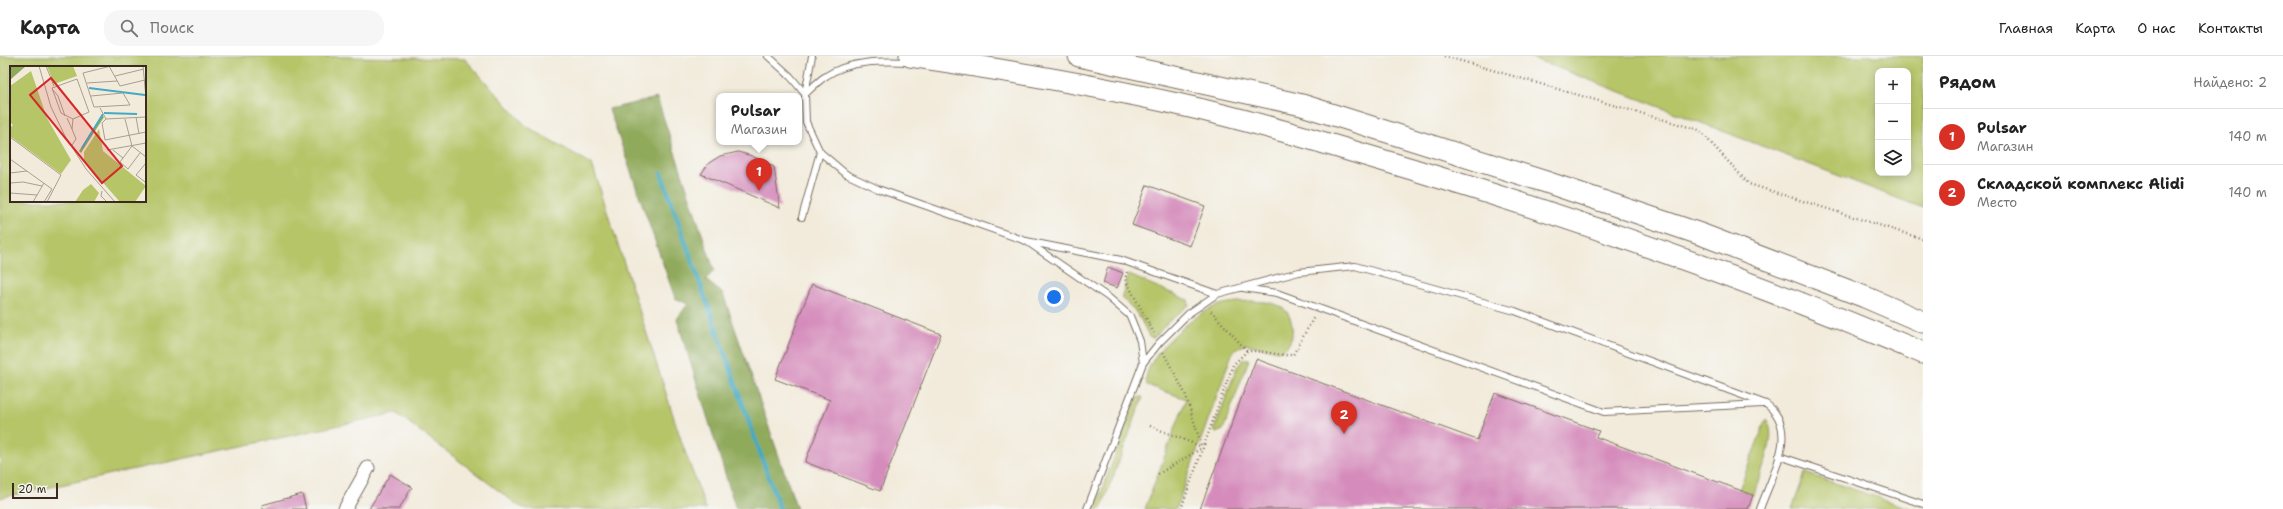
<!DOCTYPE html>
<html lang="ru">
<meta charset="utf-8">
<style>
body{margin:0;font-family:"Shantell Sans",sans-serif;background:#f6f6f6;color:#222}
.controls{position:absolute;right:12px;top:12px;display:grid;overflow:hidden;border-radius:8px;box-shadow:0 2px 10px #0003}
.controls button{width:36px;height:36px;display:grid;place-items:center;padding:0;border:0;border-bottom:1px solid #e0e0e0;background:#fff;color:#222;font:20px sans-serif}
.scale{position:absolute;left:12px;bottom:10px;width:46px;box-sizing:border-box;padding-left:4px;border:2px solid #3b2a1e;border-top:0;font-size:11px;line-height:14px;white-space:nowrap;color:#3b2a1e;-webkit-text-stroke:3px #f6f6f2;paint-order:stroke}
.you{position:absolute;left:1054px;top:241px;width:14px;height:14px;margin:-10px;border:3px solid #fff;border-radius:50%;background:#1a73e8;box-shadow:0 0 0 6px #1a73e833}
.badge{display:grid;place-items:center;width:26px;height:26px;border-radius:50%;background:#d93025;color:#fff;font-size:13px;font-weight:700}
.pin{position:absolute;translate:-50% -33px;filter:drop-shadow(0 1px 2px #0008)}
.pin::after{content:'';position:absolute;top:21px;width:14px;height:12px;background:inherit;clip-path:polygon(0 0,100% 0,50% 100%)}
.popup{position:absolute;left:716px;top:37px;width:86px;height:52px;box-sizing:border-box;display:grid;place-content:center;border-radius:8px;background:#fff;filter:drop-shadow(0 1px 3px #0005);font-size:13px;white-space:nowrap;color:#767676}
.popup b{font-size:15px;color:#222}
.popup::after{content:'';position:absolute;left:50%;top:100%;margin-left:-8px;border:8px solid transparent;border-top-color:#fff}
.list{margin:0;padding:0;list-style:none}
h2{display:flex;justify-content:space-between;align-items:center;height:52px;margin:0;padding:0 16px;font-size:17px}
h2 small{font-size:13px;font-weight:400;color:#767676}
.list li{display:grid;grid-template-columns:26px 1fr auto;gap:12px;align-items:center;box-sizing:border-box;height:56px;padding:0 16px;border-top:1px solid #e0e0e0}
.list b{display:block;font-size:15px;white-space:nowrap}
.list p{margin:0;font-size:13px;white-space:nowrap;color:#767676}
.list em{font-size:13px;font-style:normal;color:#767676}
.icon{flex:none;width:22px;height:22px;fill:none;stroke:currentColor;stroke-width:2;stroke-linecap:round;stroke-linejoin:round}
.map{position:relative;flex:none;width:1923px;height:453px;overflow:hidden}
header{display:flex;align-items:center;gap:24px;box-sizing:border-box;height:56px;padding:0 20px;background:#fff;border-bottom:1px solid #e0e0e0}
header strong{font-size:19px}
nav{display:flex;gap:22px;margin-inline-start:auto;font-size:14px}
.search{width:280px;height:36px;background:#f6f6f6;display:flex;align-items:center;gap:10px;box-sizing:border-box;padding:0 14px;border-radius:16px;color:#767676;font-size:15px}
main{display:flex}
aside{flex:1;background:#fff}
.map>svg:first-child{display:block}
</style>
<header>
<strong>Карта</strong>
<div class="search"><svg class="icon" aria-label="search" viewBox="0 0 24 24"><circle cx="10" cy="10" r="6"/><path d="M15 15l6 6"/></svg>Поиск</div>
<nav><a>Главная</a><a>Карта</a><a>О нас</a><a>Контакты</a></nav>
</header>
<main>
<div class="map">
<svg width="1923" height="453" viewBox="0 0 1923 453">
<rect width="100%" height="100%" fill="#f6f6f2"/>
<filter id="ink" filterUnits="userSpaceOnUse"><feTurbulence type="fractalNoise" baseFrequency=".025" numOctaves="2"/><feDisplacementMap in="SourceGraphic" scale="8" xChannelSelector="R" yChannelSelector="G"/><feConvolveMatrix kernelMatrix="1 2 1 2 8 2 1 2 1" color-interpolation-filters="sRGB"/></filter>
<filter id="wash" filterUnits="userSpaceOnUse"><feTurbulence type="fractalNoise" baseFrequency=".012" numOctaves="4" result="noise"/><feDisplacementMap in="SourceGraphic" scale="16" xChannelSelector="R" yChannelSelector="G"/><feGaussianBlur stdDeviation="0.9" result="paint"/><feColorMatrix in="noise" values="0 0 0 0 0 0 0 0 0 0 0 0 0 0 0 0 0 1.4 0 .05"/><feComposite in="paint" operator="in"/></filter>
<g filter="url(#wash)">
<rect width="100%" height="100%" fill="#f2ebdb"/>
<!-- green -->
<g fill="#b6c568" stroke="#787843" fill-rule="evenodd">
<path d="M0,0H295L465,3L526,70L592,108L683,390L706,453H527L519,450L396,357L0,442ZM11,11H145V145H11Z"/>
<path d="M1527,0H1923V152ZM1878,15H1908V117H1878Z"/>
<path d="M1129,219L1188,244L1189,249L1168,266L1154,282L1149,281C1142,264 1136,253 1121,242Z"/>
<path d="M1251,245C1262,246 1275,245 1284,253C1296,263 1296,294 1277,295L1246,288L1233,295L1176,453H1145L1186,343L1147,329C1138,306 1194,258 1214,251C1226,246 1239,246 1251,245Z"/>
<path d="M1244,303H1249L1223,374L1216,377L1214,374L1237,311Z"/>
<path d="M1139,341H1143L1101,453H1095L1136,344Z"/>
<path d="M1766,363C1780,378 1759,421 1753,439L1739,434Z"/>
<path d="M1805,417L1912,453H1792Z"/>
</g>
<!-- forest -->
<path fill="#90aa5c" stroke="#666a3d" d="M657,42L714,214L706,224L723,238L797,453H736L677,263L688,248L675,242L609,53Z"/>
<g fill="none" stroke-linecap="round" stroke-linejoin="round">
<!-- stream -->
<path stroke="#43aac3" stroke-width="4.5" d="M661,117L780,453"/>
</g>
<g id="blocks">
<!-- building -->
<g fill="#d58cbc">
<path d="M738,96L752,100L774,111L780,152L701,118L709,107L720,100Z"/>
<path d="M1147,129L1205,150L1190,190L1132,169Z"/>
<path d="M1108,211L1123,217L1117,232L1103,227Z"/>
<path d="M812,228L941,278L880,435L805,406L830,344L775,323Z"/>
<path d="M1256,303L1477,384L1495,337L1599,375L1596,381L1753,439L1748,453H1200Z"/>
<path d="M390,418L412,431L399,453H369Z"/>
<path d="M302,438L306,453H263L262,449Z"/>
</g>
</g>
</g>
<g filter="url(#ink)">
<use href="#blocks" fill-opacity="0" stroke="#7b6e60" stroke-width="1"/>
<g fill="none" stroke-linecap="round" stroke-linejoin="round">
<!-- service casing -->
<g stroke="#7b6e60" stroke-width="8">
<g id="service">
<path d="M768,0L790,20L805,38C812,32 818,25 826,20C850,4 882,5 910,6"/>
<path d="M812,0L805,38L806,66L820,96L846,118L878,133L1026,185"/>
<path d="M802,161L820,96"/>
<path d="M1243,232L1277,237L1604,356L1763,348"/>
<path d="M1143,307L1159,287L1188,258L1217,238L1299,216L1355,210L1515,255L1766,348C1801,373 1771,421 1760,453"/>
<path d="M1779,400L1923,448"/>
<path d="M1087,453L1143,307L1140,285L1130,260L1108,241L1026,185L1121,204L1217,238"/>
</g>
</g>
<!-- minor casing -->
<g stroke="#7b6e60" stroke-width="15">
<path id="minor" d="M345,453L368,412"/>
</g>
<!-- primary casing -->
<g stroke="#7b6e60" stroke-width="23">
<g id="primary">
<path d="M910,0C999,13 1089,28 1177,48C1258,66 1338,91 1418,115C1589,167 1758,227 1923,297"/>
<path d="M1079,0L1302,49L1546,126L1703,179L1865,241L1923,266"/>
</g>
</g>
<!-- path -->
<g stroke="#7b6e60" stroke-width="2.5" stroke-dasharray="1 3" stroke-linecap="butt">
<path d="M1444,0L1699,74L1749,128L1923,183"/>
<path d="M1127,216L1125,223L1154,277"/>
<path d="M1211,255L1247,295"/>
<path d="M1163,296L1185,337L1202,391"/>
<path d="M1150,370L1202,391"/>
<path d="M1158,418L1202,392"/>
<path d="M1181,453L1233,309L1247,295C1263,294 1277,300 1293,299L1314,261"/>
</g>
<!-- service -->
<use href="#service" stroke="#fff" stroke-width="6"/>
<!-- minor -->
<use href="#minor" stroke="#fff" stroke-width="13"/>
<!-- primary -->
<use href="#primary" stroke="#fff" stroke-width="21"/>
</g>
</g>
<!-- overview -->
<g transform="translate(10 10)">
<rect width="136" height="136" fill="#f2ebdb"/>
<path d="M37,0H63L67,10L44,18ZM21,5L37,52L61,94L51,108L0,70V62L3,59L0,56V20ZM89,63L93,85L136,120L125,136H110L74,95V86ZM81,118L89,127L84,136H65L73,124Z" fill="#b6c568"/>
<path d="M1,0H16L0,14ZM92,49L94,51L71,87L69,85Z" fill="#90aa5c"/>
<path fill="none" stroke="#43aac3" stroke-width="2" d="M79,22L135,29M94,47L127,48M72,82L93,48"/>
<path fill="none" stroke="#a99e8f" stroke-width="1" d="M29,0L41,41L55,70L76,103L105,136M36,0L44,20M99,0L110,20L135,14M133,0L136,32M73,7L84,41L120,39L113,27L81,30M73,7L101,0M105,10L134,3M77,17L107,15M43,24L48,30L55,50M90,42L96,53M126,51L129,68M136,51L96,53L92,57L95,74L136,66M57,52L62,63L63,53L79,46L67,13L42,22L51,47L63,53M115,53L122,80L110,96L118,103L130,87M0,71L51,109L37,136M62,79L66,73L62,63M122,80L136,91M97,84L136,77M103,84L113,92M0,93L42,123L34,136M136,97L126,109L135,116L136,114M0,107L17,105M0,117L13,116L32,120M92,125L91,130L97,136M0,127L27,129M23,136L34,117"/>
<path fill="#d62828" fill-opacity="0.15" stroke="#d62828" stroke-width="2" d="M41,12L112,100L92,117L20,29Z"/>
<rect width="136" height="136" fill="none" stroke="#3b2a1e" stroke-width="2"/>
</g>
</svg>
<div class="controls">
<button>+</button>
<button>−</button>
<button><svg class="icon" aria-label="layers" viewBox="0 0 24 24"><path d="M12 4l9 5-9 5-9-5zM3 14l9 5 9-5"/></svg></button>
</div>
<div class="scale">20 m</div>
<div class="you"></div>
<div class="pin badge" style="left:759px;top:135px">1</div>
<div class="popup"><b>Pulsar</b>Магазин</div>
<div class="pin badge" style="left:1344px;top:378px">2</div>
</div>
<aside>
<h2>Рядом<small>Найдено: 2</small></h2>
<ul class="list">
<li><span class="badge">1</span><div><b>Pulsar</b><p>Магазин</p></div><em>140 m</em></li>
<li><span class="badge">2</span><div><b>Складской комплекс Alidi</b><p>Место</p></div><em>140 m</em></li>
</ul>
</aside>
</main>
